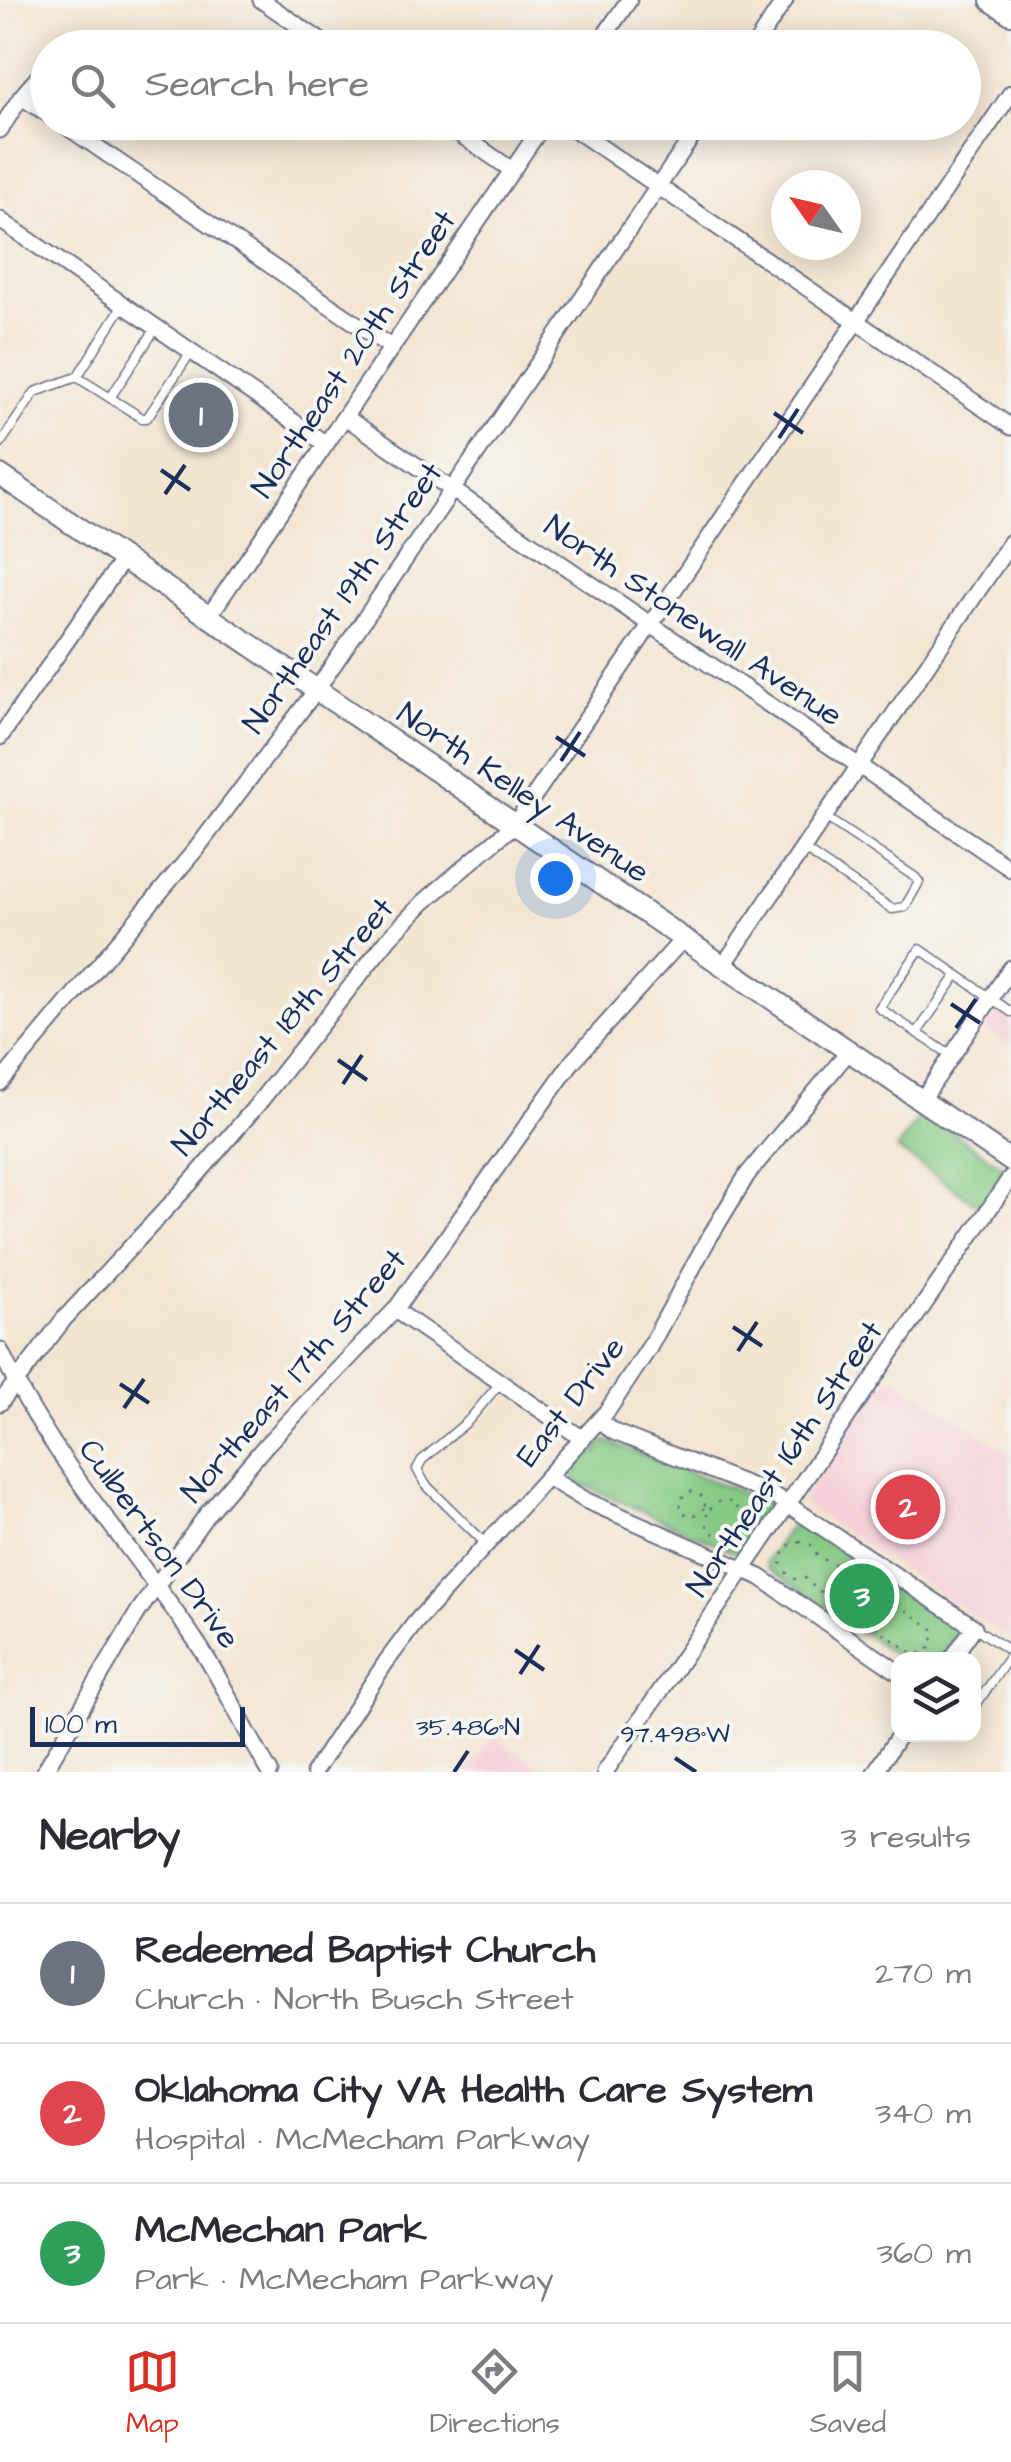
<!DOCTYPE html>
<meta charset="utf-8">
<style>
body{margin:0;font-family:"Architects Daughter",sans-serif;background:#f2f2f3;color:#2b2b33}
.controls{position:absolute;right:30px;bottom:30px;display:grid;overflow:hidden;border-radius:20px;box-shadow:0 5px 25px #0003}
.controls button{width:90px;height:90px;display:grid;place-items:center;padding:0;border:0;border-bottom:2px solid #e1e1e2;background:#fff;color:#2b2b33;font:50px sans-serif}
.compass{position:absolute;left:771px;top:170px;width:90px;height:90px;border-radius:50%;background:#fff;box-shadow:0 5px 25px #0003;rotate:304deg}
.scale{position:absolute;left:30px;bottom:25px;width:215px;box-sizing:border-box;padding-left:10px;border:5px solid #1b2f5e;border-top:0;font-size:28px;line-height:35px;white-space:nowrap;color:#1b2f5e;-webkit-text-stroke:8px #f6f6f2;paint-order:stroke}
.you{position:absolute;left:555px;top:878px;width:35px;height:35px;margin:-25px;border:8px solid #fff;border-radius:50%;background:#1a73e8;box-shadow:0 0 0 15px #1a73e833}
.badge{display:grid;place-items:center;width:65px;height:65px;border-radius:50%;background:#d93025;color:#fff;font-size:32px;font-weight:700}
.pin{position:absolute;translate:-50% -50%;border:5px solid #fff;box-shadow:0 2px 10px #0006}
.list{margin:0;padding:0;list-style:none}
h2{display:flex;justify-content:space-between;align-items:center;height:130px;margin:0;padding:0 40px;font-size:42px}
h2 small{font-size:32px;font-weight:400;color:#7c7c81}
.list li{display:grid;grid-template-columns:65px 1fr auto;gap:30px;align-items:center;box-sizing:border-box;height:140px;padding:0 40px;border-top:2px solid #e1e1e2}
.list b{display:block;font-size:38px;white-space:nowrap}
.list p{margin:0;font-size:32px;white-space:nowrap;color:#7c7c81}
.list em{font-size:32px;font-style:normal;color:#7c7c81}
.icon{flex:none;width:55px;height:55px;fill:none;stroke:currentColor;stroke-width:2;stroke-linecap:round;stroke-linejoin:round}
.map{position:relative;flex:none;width:1011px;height:1772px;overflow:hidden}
.search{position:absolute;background:#fff;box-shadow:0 5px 25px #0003;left:30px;right:30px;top:30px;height:110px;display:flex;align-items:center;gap:25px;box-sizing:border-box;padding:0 35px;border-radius:55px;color:#7c7c81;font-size:38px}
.sheet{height:550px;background:#fff}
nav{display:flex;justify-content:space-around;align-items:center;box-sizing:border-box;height:140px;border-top:2px solid #e1e1e2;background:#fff;font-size:28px;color:#7c7c81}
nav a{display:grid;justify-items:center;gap:5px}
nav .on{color:#d93025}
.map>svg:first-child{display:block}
</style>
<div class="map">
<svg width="1011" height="1772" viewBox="0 0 1011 1772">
<rect width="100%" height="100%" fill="#f6f6f2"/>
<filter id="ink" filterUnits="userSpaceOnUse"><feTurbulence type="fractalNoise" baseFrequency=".01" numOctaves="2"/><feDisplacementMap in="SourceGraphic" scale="20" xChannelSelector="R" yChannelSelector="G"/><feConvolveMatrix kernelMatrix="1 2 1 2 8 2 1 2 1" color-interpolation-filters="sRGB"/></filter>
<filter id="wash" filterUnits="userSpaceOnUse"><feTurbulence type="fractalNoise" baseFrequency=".0048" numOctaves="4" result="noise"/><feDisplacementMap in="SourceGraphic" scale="40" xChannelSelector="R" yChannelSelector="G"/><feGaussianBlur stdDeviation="2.25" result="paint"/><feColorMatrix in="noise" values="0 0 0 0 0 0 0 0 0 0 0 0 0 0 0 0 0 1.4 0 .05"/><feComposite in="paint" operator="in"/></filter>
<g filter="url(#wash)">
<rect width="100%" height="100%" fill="#f4e5d1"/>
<!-- built -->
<g fill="#f5cfd9">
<path d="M1011,991V1046L985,1029Z"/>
<path d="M893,1376L1011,1454V1640L804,1505V1496L882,1382Z"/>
<path d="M494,1736L547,1772H469Z"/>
</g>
<!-- green -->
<g fill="#86ca84" stroke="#507c71" stroke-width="2.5">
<path d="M923,1112L1002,1166L1003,1176L981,1207L897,1149Z"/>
<path d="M607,1441L770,1503L772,1510L762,1525L754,1527V1536L739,1554L574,1481V1472L589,1454L598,1452L599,1444Z"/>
<path d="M800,1522L959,1624V1632L940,1659H901L768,1568L766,1562L792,1524Z"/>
</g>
</g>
<g filter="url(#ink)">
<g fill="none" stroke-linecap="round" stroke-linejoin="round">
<!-- service casing -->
<g stroke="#676f86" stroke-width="11">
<g id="service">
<path d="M123,305L77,377L142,418H147L191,352"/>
<path d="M110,398L156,328"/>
<path d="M0,444L35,392L77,377"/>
<path d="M803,849L892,909L905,907L919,882L915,877L825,817"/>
<path d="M917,1033L957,975"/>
<path d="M952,1056L879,1008L920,949L1011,1012"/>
<path d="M485,1543L425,1484L417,1469L422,1460L468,1421L500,1383"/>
<path d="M974,1627L1011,1652"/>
<path d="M974,1708L1011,1654"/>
</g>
</g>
<!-- minor casing -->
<g stroke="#676f86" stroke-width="19">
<g id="minor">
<path d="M261,0L331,48"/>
<path d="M596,48L629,0"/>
<path d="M753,48L785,0"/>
<path d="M21,97L48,114"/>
<path d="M60,122L392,348"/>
<path d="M442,122L512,170"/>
<path d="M564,122L1011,427"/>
<path d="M0,130L21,97L48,66"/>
<path d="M0,220L326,444"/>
<path d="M345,417L1011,869"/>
<path d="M209,616L545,122"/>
<path d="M0,737L124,558"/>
<path d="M723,966L1011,542"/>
<path d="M0,1083L197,848L317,689L702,122"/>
<path d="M922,1100L1011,968"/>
<path d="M395,1310L583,1439"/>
<path d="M0,1350C49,1454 124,1538 189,1631C221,1676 242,1726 270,1772"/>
<path d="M0,1403L64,1319L192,1181L257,1105L389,938L424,902L515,824L1011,93"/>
<path d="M599,1421L614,1432L773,1495L974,1627L951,1660"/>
<path d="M549,1478L587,1501L760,1577L898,1672"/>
<path d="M44,1772L138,1612L207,1514L266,1445L395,1310L572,1062L683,939"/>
<path d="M314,1772L386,1662L415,1623L608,1410L649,1348L706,1243L747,1175L849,1051"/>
<path d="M605,1772L1011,1177"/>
<path d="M875,1772L900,1734"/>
</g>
</g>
<!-- tertiary casing -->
<g stroke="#676f86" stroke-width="24">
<path id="tertiary" d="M0,475L1011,1161"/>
</g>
<!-- secondary casing -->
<g stroke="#676f86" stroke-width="26">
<path id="secondary" d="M992,0L1011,13"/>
</g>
<!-- path -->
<g stroke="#676f86" stroke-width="2.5" stroke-dasharray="2.5 8" stroke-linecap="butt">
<path d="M704,1508L699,1514L688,1516L681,1511L680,1499L690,1491L702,1496L707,1511V1527L715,1535L731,1536L740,1528L742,1514L732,1502L720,1501L707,1511"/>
<path d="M743,1514L765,1510"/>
<path d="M800,1541L811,1545L818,1557L836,1565L841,1576L835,1587L819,1592L805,1578L795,1579L788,1575L781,1563C783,1551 788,1542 800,1541Z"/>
<path d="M835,1587L875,1612L884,1603H896L933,1629L932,1646L924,1653H913L877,1629L875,1612"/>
</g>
<!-- service -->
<use href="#service" stroke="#fff" stroke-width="8"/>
<!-- minor -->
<use href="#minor" stroke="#fff" stroke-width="15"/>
<!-- tertiary -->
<use href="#tertiary" stroke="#fff" stroke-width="20"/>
<!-- secondary -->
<use href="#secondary" stroke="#fff" stroke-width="22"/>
</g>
</g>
<!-- ticks -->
<path fill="none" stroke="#1b2f5e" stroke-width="4" d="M774,413L803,433M779,438L798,409M161,470L190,490M165,494L185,465M556,737L585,756M561,761L580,732M951,1004L980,1023M956,1028L976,999M338,1060L367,1080M343,1084L362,1055M733,1327L762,1346M738,1351L757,1322M120,1384L149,1403M124,1408L144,1379M515,1650L544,1670M520,1674L539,1645M675,1758L696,1772M454,1772L468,1751"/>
<g text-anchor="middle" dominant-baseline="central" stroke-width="8" stroke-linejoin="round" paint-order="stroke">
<!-- street labels -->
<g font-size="32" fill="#1b2f5e" stroke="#f6f6f2">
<text transform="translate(354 354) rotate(-56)">Northeast 20th Street</text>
<text transform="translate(343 598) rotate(-55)">Northeast 19th Street</text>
<text transform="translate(693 621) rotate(34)">North Stonewall Avenue</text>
<text transform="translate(523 793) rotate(34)">North Kelley Avenue</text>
<text transform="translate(283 1027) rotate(-50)">Northeast 18th Street</text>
<text transform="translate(294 1376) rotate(-49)">Northeast 17th Street</text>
<text transform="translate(571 1402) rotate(-52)">East Drive</text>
<text transform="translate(785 1459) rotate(-56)">Northeast 16th Street</text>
<text transform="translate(159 1544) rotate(54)">Culbertson Drive</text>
</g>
</g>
<g font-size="25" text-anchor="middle" fill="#1b2f5e" stroke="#f6f6f2" stroke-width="8" stroke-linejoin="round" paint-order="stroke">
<text x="468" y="1735">35.486°N</text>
<text x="675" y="1742">97.498°W</text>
</g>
</svg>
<div class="controls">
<button><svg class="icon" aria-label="layers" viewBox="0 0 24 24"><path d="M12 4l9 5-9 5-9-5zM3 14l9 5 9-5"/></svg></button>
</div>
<svg class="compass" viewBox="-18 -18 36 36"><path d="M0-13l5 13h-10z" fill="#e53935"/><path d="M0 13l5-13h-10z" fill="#7c7c81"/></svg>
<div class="scale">100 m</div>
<div class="you"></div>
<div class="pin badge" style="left:201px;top:415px;background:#6b7280">1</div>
<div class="pin badge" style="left:908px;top:1507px;background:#e0444e">2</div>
<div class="pin badge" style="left:862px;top:1596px;background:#2e9e5b">3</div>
<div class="search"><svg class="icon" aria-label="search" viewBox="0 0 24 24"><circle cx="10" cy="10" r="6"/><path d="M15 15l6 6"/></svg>Search here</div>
</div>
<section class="sheet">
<h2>Nearby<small>3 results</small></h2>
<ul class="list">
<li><span class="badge" style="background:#6b7280">1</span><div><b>Redeemed Baptist Church</b><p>Church · North Busch Street</p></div><em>270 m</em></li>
<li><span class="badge" style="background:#e0444e">2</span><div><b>Oklahoma City VA Health Care System</b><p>Hospital · McMecham Parkway</p></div><em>340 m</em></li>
<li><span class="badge" style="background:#2e9e5b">3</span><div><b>McMechan Park</b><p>Park · McMecham Parkway</p></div><em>360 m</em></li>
</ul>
</section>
<nav>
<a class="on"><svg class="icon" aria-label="map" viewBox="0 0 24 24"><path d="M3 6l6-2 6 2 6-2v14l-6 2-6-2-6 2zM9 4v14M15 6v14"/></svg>Map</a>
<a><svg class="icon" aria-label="directions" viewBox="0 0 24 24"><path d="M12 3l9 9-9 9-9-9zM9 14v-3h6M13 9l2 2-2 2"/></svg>Directions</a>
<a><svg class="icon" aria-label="saved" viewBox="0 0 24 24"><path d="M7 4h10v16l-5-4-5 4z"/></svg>Saved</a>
</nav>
